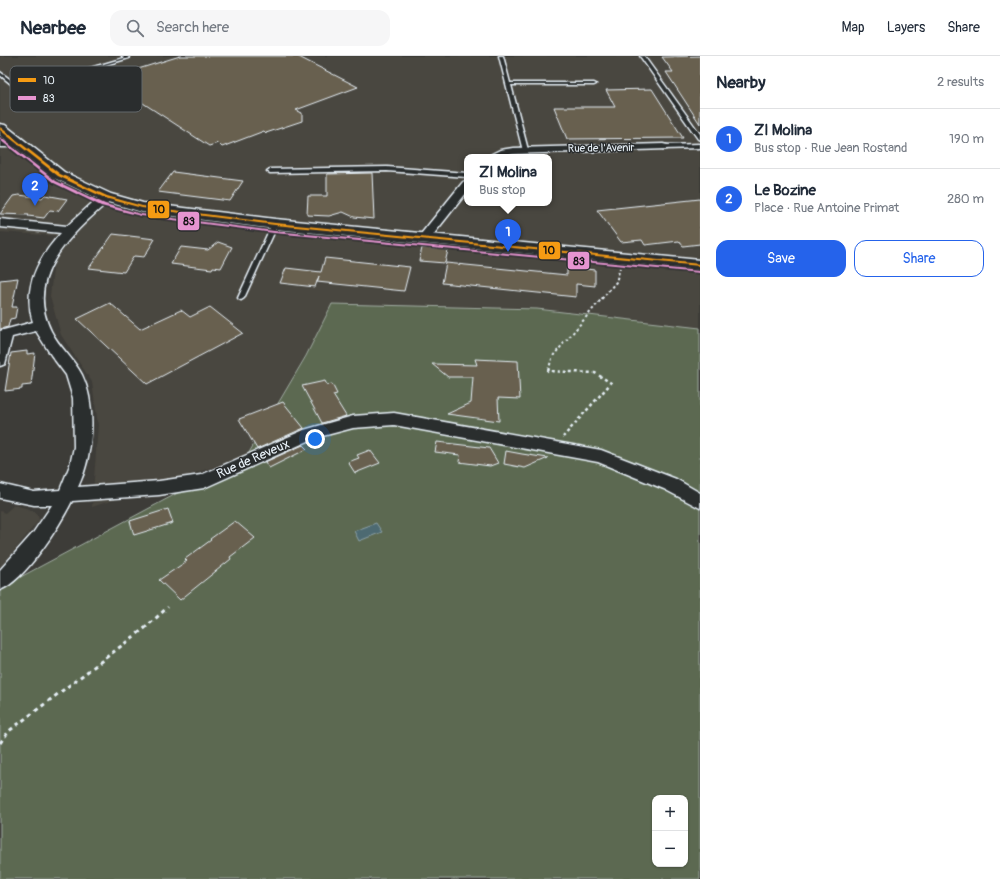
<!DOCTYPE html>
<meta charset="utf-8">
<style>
body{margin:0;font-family:Pangolin,sans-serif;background:#f6f6f7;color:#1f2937}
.controls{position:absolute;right:12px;bottom:12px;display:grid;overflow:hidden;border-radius:8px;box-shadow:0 1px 3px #0004}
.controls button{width:36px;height:36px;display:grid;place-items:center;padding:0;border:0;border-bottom:1px solid #e0e1e3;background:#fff;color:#1f2937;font:20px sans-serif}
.you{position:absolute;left:315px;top:383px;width:14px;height:14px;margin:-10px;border:3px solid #fff;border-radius:50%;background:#1a73e8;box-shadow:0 0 0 6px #1a73e833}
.badge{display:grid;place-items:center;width:26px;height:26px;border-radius:50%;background:#2563eb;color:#fff;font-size:13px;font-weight:700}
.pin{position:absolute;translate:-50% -33px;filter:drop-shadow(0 1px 2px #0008)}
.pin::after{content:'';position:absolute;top:21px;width:14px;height:12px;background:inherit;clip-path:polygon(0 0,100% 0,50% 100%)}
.popup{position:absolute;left:464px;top:98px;width:88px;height:52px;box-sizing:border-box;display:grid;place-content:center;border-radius:8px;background:#fff;filter:drop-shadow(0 1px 3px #0005);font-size:13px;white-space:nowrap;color:#747a83}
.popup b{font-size:15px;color:#1f2937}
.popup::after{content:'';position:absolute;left:50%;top:100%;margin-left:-8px;border:8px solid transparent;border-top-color:#fff}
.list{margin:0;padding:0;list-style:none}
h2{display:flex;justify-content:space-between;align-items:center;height:52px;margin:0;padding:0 16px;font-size:17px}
h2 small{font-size:13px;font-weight:400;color:#747a83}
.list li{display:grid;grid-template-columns:26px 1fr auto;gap:12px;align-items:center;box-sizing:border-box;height:60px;padding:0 16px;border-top:1px solid #e0e1e3}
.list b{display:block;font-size:15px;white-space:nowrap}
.list p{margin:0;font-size:13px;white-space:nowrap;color:#747a83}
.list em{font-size:13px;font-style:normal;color:#747a83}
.actions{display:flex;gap:8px;padding:12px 16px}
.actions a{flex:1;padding:9px 0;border:1px solid #2563eb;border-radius:12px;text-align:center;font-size:14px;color:#2563eb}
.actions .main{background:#2563eb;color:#fff}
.icon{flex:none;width:22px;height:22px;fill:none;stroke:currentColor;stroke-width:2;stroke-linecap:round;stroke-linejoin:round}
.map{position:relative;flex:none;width:700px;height:823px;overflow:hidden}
header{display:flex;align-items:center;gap:24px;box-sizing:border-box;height:56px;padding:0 20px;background:#fff;border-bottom:1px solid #e0e1e3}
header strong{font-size:19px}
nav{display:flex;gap:22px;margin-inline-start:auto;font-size:14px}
.search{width:280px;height:36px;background:#f6f6f7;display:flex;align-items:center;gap:10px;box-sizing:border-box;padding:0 14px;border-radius:12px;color:#747a83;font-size:15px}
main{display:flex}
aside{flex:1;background:#fff}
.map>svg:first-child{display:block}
</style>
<header>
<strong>Nearbee</strong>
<div class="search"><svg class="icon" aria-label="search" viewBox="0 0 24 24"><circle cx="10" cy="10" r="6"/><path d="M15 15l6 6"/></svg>Search here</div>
<nav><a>Map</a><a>Layers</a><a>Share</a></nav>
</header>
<main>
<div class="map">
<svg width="700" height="823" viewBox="0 0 700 823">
<rect width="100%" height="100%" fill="#3d3c38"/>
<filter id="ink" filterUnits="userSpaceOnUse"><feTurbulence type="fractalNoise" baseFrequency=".025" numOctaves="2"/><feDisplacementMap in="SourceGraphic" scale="8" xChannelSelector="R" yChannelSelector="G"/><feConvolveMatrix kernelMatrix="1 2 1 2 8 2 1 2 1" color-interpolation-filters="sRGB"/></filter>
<g filter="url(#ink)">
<!-- built -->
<g fill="#4a473f" fill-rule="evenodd">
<path d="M0,0H700V274L335,249L247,400L92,451L98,369L92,326L61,279L50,240L57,180L0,176ZM467,101H549V147H467Z"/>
<path d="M14,449L29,453L35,456L38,460L39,464L0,512V455L5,457Z"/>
</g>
<!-- green -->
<path fill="#5b6951" stroke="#a2ada4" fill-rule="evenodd" d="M332,248L537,253L700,272V823H0V532L247,400L306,300ZM655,742H685V808H655Z"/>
<!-- water -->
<path fill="#4e6b72" stroke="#8ca1a8" d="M376,467L382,476L359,485L354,475Z"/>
<!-- building -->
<g fill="#686050" stroke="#e8f1f8">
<path d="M180,0H297L358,31L296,54L302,57V65L266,77L264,75L222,91L218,87L209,90L106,23Z"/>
<path d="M700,0V68L666,16H673L662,1Z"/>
<path d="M652,33L683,82L567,83L554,51H615L606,34Z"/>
<path d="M173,116L243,125L230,145L158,136Z"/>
<path d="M372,117L374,163L354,161L343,156L329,160L307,159L308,140H327V118Z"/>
<path d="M19,139L42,142L45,139L67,143L58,155L50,154L44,162L28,160L29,159L0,158L13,140Z"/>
<path d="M700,143V188L683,190L679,185L645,189L642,184L621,186L597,154Z"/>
<path d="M113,178L155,183L144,201L134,200L124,216L89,212Z"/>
<path d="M218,186L232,191L221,212L213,211L212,213L171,208L181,191L208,194Z"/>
<path d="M422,192L448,194L445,207L419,205Z"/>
<path d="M325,202L410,211L404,235L317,226L319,220L315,231L280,227L286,212L321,216Z"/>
<path d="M446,207L567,219V211L595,214V230L576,228V241L442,227Z"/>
<path d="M18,222L12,251H17L15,262L10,263L8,271L0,273V224Z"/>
<path d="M110,247L140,273L181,254L190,261L210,251L243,277L147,328L77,263Z"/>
<path d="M27,295V298L35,297L31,329L22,330V333L5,335L11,297Z"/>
<path d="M475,303L518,305L520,343L498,342L499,365L447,358L471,347L473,321H448L432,308L477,309Z"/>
<path d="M325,325L327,329L332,328L337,338L333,339L346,360L322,367L302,330Z"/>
<path d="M283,346L304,372L257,393L239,363Z"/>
<path d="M437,386L489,392L498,407L490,410L459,406L460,399L435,396Z"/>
<path d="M303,389L307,393L269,412L265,406Z"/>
<path d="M370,394L380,407L355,417L348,406L359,402L357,399Z"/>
<path d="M506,395L522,398L548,402L525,412L504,408Z"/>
<path d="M168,453L173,467L134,479L130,465Z"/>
<path d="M235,465L255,482L230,501L231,503L180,544L159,524L187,505L185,503L211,484L210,483Z"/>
</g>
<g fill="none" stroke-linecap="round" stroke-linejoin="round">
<!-- lane casing -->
<g stroke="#e8f1f8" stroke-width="3">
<g id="lane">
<path d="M122,0H127L129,2L26,33L16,32L0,19V16L19,30L26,31L124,2Z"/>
<path d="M499,0H503L510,27H594L596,28L594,29H511L528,94L523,95Z"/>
<path d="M640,0H644L700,78V84L698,83Z"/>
<path d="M700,88V92L663,93L660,91L663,89Z"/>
<path d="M387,111L467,117V121L387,115L270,117L267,115L270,113Z"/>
<path d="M275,166L278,168L244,242L241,244L239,243L238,242L272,168Z"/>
</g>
</g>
<!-- street casing -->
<g stroke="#e8f1f8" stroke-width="3">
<g id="street">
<path d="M0,85H20L25,88L20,91H0Z"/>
<path d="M663,88L667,89L669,91L667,93L513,98L502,101H486L500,94L513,92Z"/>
<path d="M467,124V136L429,184H421L419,181L421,178L463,126Z"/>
<path d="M106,137L112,141L110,144C73,177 23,219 51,275C59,291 74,303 82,319C97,350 93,401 78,431L159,425L201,419L304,374L353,360L394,357L601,394L676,423L700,437V452L664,433L598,406L394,369L353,372L315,382L204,432L159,439L72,445C60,469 25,525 0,534V514L33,477L52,449H34L0,442V428L34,436L60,434L70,409L74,391L73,342L66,319L51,299L36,275L12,281L5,308L0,310V275L33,266C22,232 38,202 61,177L0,171V163L67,170L102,138Z"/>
</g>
</g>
<!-- secondary casing -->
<g stroke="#e8f1f8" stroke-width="3">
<path id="secondary" d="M0,68L5,69L64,116L111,138L143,147L275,163L700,204V214L275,173L142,156L101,144L54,122L0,79Z"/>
</g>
<!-- path-far2 -->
<path stroke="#e8f1f8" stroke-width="2" stroke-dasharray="2.5 2.5" stroke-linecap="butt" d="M548,314L553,300L616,226L620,212"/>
<!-- path-far1 -->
<path stroke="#e8f1f8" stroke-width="2.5" stroke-dasharray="3 3" stroke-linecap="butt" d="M549,313L548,315L595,317L611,327L563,381"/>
<!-- path -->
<path stroke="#e8f1f8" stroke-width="3" stroke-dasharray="4 4" stroke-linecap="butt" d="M0,687L9,675L145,572L168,551"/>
<!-- lane -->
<use href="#lane" fill="#2a2d2e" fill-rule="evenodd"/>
<!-- street -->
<use href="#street" fill="#2a2d2e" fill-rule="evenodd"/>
<!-- secondary -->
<use href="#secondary" fill="#2a2d2e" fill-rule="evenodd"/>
<!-- bus-1 casing -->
<g stroke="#2a2d2e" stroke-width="3">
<path id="bus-1" d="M0,71L60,118L107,140L142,150L275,167L700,208V210L275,169L142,152L105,142L58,120L0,74Z"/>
</g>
<!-- bus-2 casing -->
<g stroke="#2a2d2e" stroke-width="3">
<path id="bus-2" d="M0,81L56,125L105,148L141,158L274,175L699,215H700V217L274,177L141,160L101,150L54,127L0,84Z"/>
</g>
<!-- bus-1 -->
<use href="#bus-1" fill="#f59b13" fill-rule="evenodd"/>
<!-- bus-2 -->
<use href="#bus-2" fill="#e694d0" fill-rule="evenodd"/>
</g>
</g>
<g text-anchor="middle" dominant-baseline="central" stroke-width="3" stroke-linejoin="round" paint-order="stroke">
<!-- far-street labels -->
<g font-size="11" fill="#e8f1f8" stroke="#2a2d2e">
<text transform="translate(601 92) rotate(-1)">Rue de l'Avenir</text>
</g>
<!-- street labels -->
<g font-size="13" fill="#e8f1f8" stroke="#2a2d2e">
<text transform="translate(253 403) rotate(-24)">Rue de Reveux</text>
</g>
</g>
<!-- legend -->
<rect x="10" y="10" width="132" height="46" rx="6" fill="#2a2d2e" stroke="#63686b" stroke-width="1"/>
<rect x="18" y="22" width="18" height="4" fill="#f59b13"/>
<rect x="18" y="40" width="18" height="4" fill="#e694d0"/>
<g font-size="11" fill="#e8f1f8">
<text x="43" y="28">10</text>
<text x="43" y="46">83</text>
</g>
<g stroke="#2a2d2e" stroke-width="1.5">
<rect x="147" y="144" width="23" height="19" rx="4" fill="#f59b13"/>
<rect x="177" y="155" width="23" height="20" rx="4" fill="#e694d0"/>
<rect x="538" y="185" width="23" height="19" rx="4" fill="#f59b13"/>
<rect x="567" y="195" width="23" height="19" rx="4" fill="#e694d0"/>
</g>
<g font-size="11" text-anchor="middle" font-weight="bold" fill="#111">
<text x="159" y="157">10</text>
<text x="189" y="169">83</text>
<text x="549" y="198">10</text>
<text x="579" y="209">83</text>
</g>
</svg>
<div class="controls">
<button>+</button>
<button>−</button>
</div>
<div class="you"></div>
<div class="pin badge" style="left:508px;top:196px">1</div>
<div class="popup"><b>ZI Molina</b>Bus stop</div>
<div class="pin badge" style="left:35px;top:150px">2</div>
</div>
<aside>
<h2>Nearby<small>2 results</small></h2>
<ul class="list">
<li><span class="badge">1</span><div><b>ZI Molina</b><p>Bus stop · Rue Jean Rostand</p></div><em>190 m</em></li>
<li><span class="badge">2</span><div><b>Le Bozine</b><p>Place · Rue Antoine Primat</p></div><em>280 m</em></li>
</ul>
<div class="actions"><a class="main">Save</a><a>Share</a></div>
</aside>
</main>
